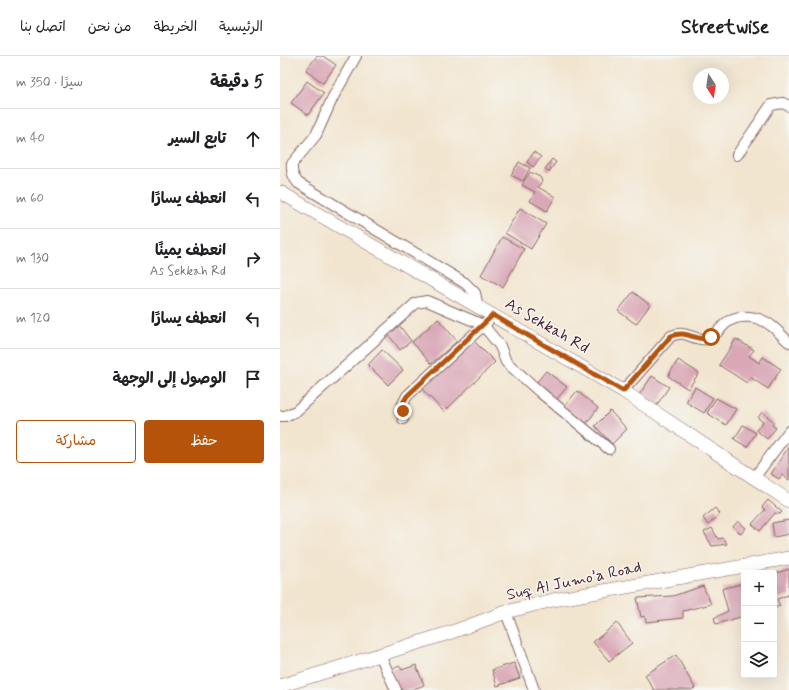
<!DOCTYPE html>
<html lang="ar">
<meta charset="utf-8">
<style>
body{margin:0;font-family:Mynerve,"Playpen Sans Arabic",sans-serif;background:#f2f2f2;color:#202124;direction:rtl}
.controls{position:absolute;right:12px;bottom:12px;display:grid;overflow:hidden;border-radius:4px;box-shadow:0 4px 16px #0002}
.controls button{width:36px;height:36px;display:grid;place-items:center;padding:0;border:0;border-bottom:1px solid #e0e0e0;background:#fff;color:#202124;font:20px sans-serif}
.compass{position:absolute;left:413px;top:12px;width:36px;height:36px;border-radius:50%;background:#fff;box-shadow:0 4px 16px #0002;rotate:168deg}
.stop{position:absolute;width:12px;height:12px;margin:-9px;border:3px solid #b45309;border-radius:50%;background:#fff}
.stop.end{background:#b45309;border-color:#fff;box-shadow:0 1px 4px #0008}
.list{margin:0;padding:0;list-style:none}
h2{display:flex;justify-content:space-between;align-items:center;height:52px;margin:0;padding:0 16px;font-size:17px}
h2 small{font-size:13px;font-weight:400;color:#757577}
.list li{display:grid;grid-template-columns:26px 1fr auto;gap:12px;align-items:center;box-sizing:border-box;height:60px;padding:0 16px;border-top:1px solid #e0e0e0}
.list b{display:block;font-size:15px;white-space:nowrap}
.list p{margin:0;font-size:13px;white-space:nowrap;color:#757577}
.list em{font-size:13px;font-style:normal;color:#757577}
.actions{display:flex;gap:8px;padding:12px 16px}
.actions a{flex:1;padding:9px 0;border:1px solid #b45309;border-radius:4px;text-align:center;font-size:14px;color:#b45309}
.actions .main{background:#b45309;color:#fff}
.icon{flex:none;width:22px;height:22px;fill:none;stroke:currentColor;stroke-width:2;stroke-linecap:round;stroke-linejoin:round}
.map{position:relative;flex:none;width:509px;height:634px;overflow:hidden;direction:ltr}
header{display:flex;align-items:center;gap:24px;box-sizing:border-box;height:56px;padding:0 20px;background:#fff;border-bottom:1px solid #e0e0e0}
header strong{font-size:19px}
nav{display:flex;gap:22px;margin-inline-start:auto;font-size:14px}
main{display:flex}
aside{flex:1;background:#fff}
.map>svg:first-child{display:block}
</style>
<header>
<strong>Streetwise</strong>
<nav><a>الرئيسية</a><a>الخريطة</a><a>من نحن</a><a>اتصل بنا</a></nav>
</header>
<main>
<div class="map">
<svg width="509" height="634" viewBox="0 0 509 634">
<rect width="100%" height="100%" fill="#f6f6f2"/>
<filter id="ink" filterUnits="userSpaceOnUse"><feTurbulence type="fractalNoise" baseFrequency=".025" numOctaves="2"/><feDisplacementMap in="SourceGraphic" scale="8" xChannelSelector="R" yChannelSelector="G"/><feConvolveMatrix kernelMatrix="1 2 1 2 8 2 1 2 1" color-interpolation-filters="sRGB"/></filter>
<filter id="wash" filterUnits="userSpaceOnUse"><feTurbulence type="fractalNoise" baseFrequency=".012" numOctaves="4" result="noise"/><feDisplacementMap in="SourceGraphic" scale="16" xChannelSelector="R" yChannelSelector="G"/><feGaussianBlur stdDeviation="0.9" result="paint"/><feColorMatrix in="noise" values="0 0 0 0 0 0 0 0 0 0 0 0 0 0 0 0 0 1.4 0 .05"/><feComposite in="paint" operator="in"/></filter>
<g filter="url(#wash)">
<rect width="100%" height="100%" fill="#f2e5cf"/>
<g id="blocks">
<!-- building -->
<g fill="#d9a7b6">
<path d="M37,0H43L56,9L43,27L26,14Z"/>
<path d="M27,25L44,37L28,59L11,47Z"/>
<path d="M254,96L261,101L253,111L247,106Z"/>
<path d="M272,103L276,106L269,116L265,113Z"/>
<path d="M239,106L250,112L243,125L231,119Z"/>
<path d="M250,116L260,121L262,125L258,131L275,141L267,155L250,145L255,136L242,129Z"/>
<path d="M240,152L266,168L251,193L225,177Z"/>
<path d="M222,181L244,193L223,231L201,219Z"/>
<path d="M353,236L370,249L356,268L338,255Z"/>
<path d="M158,263L177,285L151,308L132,286Z"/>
<path d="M119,269L131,285L120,294L108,278Z"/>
<path d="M456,283L474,294L469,300L479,307L483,301L501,313L488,333L470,321L467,327L439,309Z"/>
<path d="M193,284L215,306L164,356L142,333Z"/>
<path d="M102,294L123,314L108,329L88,309Z"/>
<path d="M398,304L419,317L408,333L388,320Z"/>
<path d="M266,315L287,331L276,344L256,327Z"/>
<path d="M372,320L389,331L376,350L359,339Z"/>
<path d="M415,331L433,342L424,357L406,346Z"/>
<path d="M297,335L318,352L306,368L284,351Z"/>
<path d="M436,342L456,353L446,369L427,357Z"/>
<path d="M330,355L347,373L332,388L315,370Z"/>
<path d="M482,356L494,366L492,369L496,372L487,383L476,374L483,366L478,362Z"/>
<path d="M463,369L476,377L467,391L454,383Z"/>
<path d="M509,390V424L502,419L499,423L491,418Z"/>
<path d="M488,444L502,456L500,458L495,457L480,475L472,468L485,454L482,451Z"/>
<path d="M435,452L440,458L428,469L423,462Z"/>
<path d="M509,464V478L494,481L492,467Z"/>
<path d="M458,465L466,472L461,478L453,471Z"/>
<path d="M432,472L438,483L443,482L447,488L432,490L424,476Z"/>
<path d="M509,513V541L508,539L497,543L500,550L494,552V518Z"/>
<path d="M464,527V560L436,568L434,562L448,555L442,533Z"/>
<path d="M423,530L431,548L403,555V562L366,566L365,560L361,561L357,542L393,540Z"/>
<path d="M337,567L352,587L329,605L313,586Z"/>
<path d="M396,599L415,632L411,634H374L365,619Z"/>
<path d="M234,607L240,622L217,630L212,614Z"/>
<path d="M136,609L144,629L131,634H119L111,613L120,610L122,614Z"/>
</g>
</g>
</g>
<g filter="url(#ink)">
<use href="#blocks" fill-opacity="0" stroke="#856464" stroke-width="1"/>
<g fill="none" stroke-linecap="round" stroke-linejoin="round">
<!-- minor casing -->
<g stroke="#856464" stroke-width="12">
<g id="minor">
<path d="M76,0L53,41L36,79L12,108C11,116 13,121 18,127L185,227L195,237L198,251"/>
<path d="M457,99L491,49L503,47L509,50"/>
<path d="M343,335L391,280C407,273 412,285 426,283C433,282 440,273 445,268C458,256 480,260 493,271C499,276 503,281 509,286"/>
<path d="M0,360H5L16,355L136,247L147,245L203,269L220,290L226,306L261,337L329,393"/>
<path d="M123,363L122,350L127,340L208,265"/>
<path d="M474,422L509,375"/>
<path d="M226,556L254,634"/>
<path d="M100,599L116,634"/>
</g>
</g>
<!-- major casing -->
<g stroke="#856464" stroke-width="14">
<g id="major">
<path d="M0,136L343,335L509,445"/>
<path d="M0,630L172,576L226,556L273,544L509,502"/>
</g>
</g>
<!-- minor -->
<use href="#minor" stroke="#fff" stroke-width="10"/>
<!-- major -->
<use href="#major" stroke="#fff" stroke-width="13"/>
</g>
</g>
<g fill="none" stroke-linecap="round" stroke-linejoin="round" filter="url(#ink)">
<!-- route -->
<path stroke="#b45309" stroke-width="5" d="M123,355L124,345L127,340L213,259L343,335L391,280C408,273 416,287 431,281"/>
</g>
<g text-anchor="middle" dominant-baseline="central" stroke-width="3" stroke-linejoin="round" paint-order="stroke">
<!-- street labels -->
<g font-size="16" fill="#4a1f2b" stroke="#f6f6f2">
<text transform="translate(267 270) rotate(30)">As Sekkah Rd</text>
<text transform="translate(294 525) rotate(-12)">Suq Al Jumo’a Road</text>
</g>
</g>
</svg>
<div class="controls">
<button>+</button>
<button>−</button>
<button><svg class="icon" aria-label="layers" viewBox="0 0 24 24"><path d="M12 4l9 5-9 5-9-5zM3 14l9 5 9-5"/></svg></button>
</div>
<svg class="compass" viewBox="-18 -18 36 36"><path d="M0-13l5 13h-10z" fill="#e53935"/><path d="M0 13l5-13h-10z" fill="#757577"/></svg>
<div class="stop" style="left:431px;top:281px"></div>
<div class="stop end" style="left:123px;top:355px"></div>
</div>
<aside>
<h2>5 دقيقة<small>سيرًا · 350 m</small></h2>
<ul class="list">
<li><svg class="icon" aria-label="ahead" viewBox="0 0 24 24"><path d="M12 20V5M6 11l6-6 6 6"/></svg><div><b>تابع السير</b></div><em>40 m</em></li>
<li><svg class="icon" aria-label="left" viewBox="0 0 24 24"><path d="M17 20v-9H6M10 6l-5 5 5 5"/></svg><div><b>انعطف يسارًا</b></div><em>60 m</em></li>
<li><svg class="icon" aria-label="right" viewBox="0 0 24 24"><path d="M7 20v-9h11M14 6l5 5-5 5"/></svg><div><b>انعطف يمينًا</b><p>As Sekkah Rd</p></div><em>130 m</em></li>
<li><svg class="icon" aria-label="left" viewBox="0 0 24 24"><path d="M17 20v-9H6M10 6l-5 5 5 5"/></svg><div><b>انعطف يسارًا</b></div><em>120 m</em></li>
<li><svg class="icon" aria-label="arrive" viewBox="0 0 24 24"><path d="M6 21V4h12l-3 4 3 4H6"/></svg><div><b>الوصول إلى الوجهة</b></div></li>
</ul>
<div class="actions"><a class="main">حفظ</a><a>مشاركة</a></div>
</aside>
</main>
